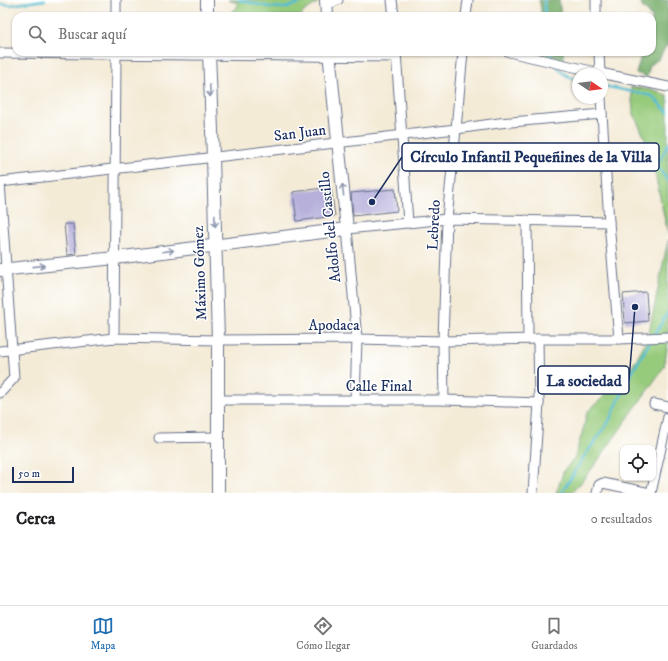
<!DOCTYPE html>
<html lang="es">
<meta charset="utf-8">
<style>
body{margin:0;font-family:"IM FELL DW Pica",serif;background:#f2f2f2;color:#202124}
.controls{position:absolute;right:12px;bottom:12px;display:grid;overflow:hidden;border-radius:8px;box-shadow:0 1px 3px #0004}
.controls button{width:36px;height:36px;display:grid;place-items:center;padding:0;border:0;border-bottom:1px solid #e0e0e0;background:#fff;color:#202124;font:20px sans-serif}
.compass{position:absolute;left:572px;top:68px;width:36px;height:36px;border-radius:50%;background:#fff;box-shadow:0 1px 3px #0004;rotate:103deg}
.scale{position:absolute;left:12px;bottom:10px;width:62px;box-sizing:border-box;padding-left:4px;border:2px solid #1b2f5e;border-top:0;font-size:11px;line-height:14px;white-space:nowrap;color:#1b2f5e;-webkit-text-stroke:3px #fff;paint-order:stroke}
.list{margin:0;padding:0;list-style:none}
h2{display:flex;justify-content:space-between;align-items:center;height:52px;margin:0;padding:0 16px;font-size:17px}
h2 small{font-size:13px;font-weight:400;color:#757577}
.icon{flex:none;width:22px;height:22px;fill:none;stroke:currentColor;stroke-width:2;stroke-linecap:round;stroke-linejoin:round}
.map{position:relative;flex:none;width:668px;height:493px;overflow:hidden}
.search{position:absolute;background:#fff;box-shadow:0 1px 3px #0004;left:12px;right:12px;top:12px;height:44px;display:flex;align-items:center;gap:10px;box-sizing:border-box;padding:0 14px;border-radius:12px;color:#757577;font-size:15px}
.sheet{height:112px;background:#fff}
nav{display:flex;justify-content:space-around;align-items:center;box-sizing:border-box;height:56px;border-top:1px solid #e0e0e0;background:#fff;font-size:11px;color:#757577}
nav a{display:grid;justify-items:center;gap:2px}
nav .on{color:#1f6fb2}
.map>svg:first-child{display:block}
</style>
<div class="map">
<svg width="668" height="493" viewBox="0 0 668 493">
<rect width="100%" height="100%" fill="#fff"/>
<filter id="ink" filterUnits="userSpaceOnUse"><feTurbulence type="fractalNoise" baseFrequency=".025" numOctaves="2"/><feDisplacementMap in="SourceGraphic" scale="8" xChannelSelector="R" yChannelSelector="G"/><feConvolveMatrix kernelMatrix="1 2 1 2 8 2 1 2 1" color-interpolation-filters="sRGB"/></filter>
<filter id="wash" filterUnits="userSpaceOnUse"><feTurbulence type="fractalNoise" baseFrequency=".012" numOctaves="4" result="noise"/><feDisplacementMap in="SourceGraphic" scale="16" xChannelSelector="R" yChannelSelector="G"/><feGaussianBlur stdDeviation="0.9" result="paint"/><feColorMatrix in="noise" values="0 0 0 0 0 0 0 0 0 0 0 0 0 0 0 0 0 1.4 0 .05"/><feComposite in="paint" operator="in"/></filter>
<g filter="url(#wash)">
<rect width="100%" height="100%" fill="#f4ebd7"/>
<!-- green -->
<g fill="#97cb7c" stroke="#597d6d">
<path d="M228,0H320V1L302,13V16H235L229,14L237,8L238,3Z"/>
<path d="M631,87L658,91L668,97V235L650,150L633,112Z"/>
<path d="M668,240V344L664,367L597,462L579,485L570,493H556L564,470L574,459L583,430L587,412L623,379L631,369L648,337Z"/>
</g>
<!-- forest -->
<g fill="#79af6c" stroke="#4a6f65">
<path d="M539,0H559L561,16H541V9Z"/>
<path d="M639,0H668V46H666L659,59L650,65L647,77L636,73L642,52H652V16H649V13L643,8Z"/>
<path d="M541,52H563L564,60L542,55Z"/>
</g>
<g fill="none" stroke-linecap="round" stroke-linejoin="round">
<!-- stream -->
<g stroke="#55bdd3" stroke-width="2.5">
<path d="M239,0L269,7L286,8L308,0"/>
<path d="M544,0L545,16"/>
<path d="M0,4L10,5L45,0"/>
<path d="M548,52L552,57"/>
<path d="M557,66C562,73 569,78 578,80"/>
<path d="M604,86L652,96L668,112"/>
<path d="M668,144L657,166L668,181"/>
<path d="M654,336L668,312"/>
<path d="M561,493L569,481L583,458L608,423L634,369L651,340"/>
</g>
</g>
<g id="blocks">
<!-- building -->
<g fill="#b6b0db">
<path d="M331,187L335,216L297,221L293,192Z"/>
<path d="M395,189L397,211L353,216L351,193Z"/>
<path d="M64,224H73L76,254L67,255Z"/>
<path d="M646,292L648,321L625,323L623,294Z"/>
</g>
</g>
</g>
<g filter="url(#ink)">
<use href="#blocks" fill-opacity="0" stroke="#677188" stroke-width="1"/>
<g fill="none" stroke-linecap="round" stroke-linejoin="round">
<!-- street casing -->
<g stroke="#677188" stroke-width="11">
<g id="street">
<path d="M116,0V16"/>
<path d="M392,0L394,16"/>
<path d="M596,0V16"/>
<path d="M326,5L338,0"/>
<path d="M466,16L468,0"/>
<path d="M396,52L408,223"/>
<path d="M509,52L600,73L668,87"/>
<path d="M599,52L600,74"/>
<path d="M0,53L396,57"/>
<path d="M601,98L609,222L619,339"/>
<path d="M0,182L456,129L499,123L602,114"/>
<path d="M0,183L14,378L0,393"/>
<path d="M527,220L528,339"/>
<path d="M114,338L116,52"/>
<path d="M0,351L114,338L218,340L357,339L443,341L538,339H619L668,337"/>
<path d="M218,400H444L539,403"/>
<path d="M355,400L357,339L347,229L447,219L609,222"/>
<path d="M444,400L443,341L447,219L456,129L463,52"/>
<path d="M654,404L668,407"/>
<path d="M159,438L218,437"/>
<path d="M533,493L539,403L538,339"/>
<path d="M597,493L599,485L603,483L650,493"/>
<path d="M651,493L668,417"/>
</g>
</g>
<!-- secondary casing -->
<g stroke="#677188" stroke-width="14">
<g id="secondary">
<path d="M207,0V16"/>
<path d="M326,0L327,16"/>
<path d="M209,52L213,157L218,340V493"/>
<path d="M0,270L115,258L347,229L329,52"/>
</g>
</g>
<!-- street -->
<use href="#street" stroke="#fff" stroke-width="9"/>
<!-- secondary -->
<use href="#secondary" stroke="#fff" stroke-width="12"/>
</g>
<!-- one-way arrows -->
<defs><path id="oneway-shaft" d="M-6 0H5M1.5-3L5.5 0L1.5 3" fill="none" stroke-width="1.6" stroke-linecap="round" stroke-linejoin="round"/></defs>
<g stroke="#8d97ae">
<use href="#oneway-shaft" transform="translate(210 91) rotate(88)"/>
<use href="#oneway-shaft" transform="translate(343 190) rotate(-96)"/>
<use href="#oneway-shaft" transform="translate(215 221) rotate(88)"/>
<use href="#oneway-shaft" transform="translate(168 251) rotate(-7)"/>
<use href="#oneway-shaft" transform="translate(39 266) rotate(-6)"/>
</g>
</g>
<g text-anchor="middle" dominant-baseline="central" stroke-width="3" stroke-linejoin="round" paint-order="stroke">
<!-- street labels -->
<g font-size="15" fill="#1b2f5e" stroke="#fff">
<text transform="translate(300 133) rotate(-7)">San Juan</text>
<text transform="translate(434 225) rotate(-87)">Lebredo</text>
<text transform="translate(330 227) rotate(-96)">Adolfo del Castillo</text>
<text transform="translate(200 273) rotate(-92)">Máximo Gómez</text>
<text x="334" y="325">Apodaca</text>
<text x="379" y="386">Calle Final</text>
</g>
</g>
<!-- callouts -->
<path fill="none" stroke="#1b2f5e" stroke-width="1.5" d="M372 202L402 157M635 307L629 380"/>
<g fill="#1b2f5e" stroke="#fff" stroke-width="1.5">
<circle cx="372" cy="202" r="4"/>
<circle cx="635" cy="307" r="4"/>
</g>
<g fill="#fff" stroke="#1b2f5e" stroke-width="1.5">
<rect x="402" y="143" width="257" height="28" rx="4"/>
<rect x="538" y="366" width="91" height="28" rx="4"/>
</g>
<g font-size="16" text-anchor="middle" font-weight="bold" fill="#1b2f5e">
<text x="531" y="162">Círculo Infantil Pequeñines de la Villa</text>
<text x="584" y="386">La sociedad</text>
</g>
</svg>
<div class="controls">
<button><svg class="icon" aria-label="locate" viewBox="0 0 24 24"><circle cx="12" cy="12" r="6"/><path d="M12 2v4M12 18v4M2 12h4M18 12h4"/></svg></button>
</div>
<svg class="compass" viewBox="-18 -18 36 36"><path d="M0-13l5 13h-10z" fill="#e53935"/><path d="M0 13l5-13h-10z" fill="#757577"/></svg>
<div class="scale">50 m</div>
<div class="search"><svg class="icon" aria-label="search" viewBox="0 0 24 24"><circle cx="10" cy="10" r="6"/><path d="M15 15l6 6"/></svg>Buscar aquí</div>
</div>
<section class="sheet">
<h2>Cerca<small>0 resultados</small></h2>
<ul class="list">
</ul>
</section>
<nav>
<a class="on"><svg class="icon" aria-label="map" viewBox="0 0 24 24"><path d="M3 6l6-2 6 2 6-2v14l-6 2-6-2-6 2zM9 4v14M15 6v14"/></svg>Mapa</a>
<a><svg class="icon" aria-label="directions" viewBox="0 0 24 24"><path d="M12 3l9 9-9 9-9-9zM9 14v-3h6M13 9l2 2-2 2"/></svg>Cómo llegar</a>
<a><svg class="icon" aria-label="saved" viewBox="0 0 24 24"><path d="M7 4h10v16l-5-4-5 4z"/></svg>Guardados</a>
</nav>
